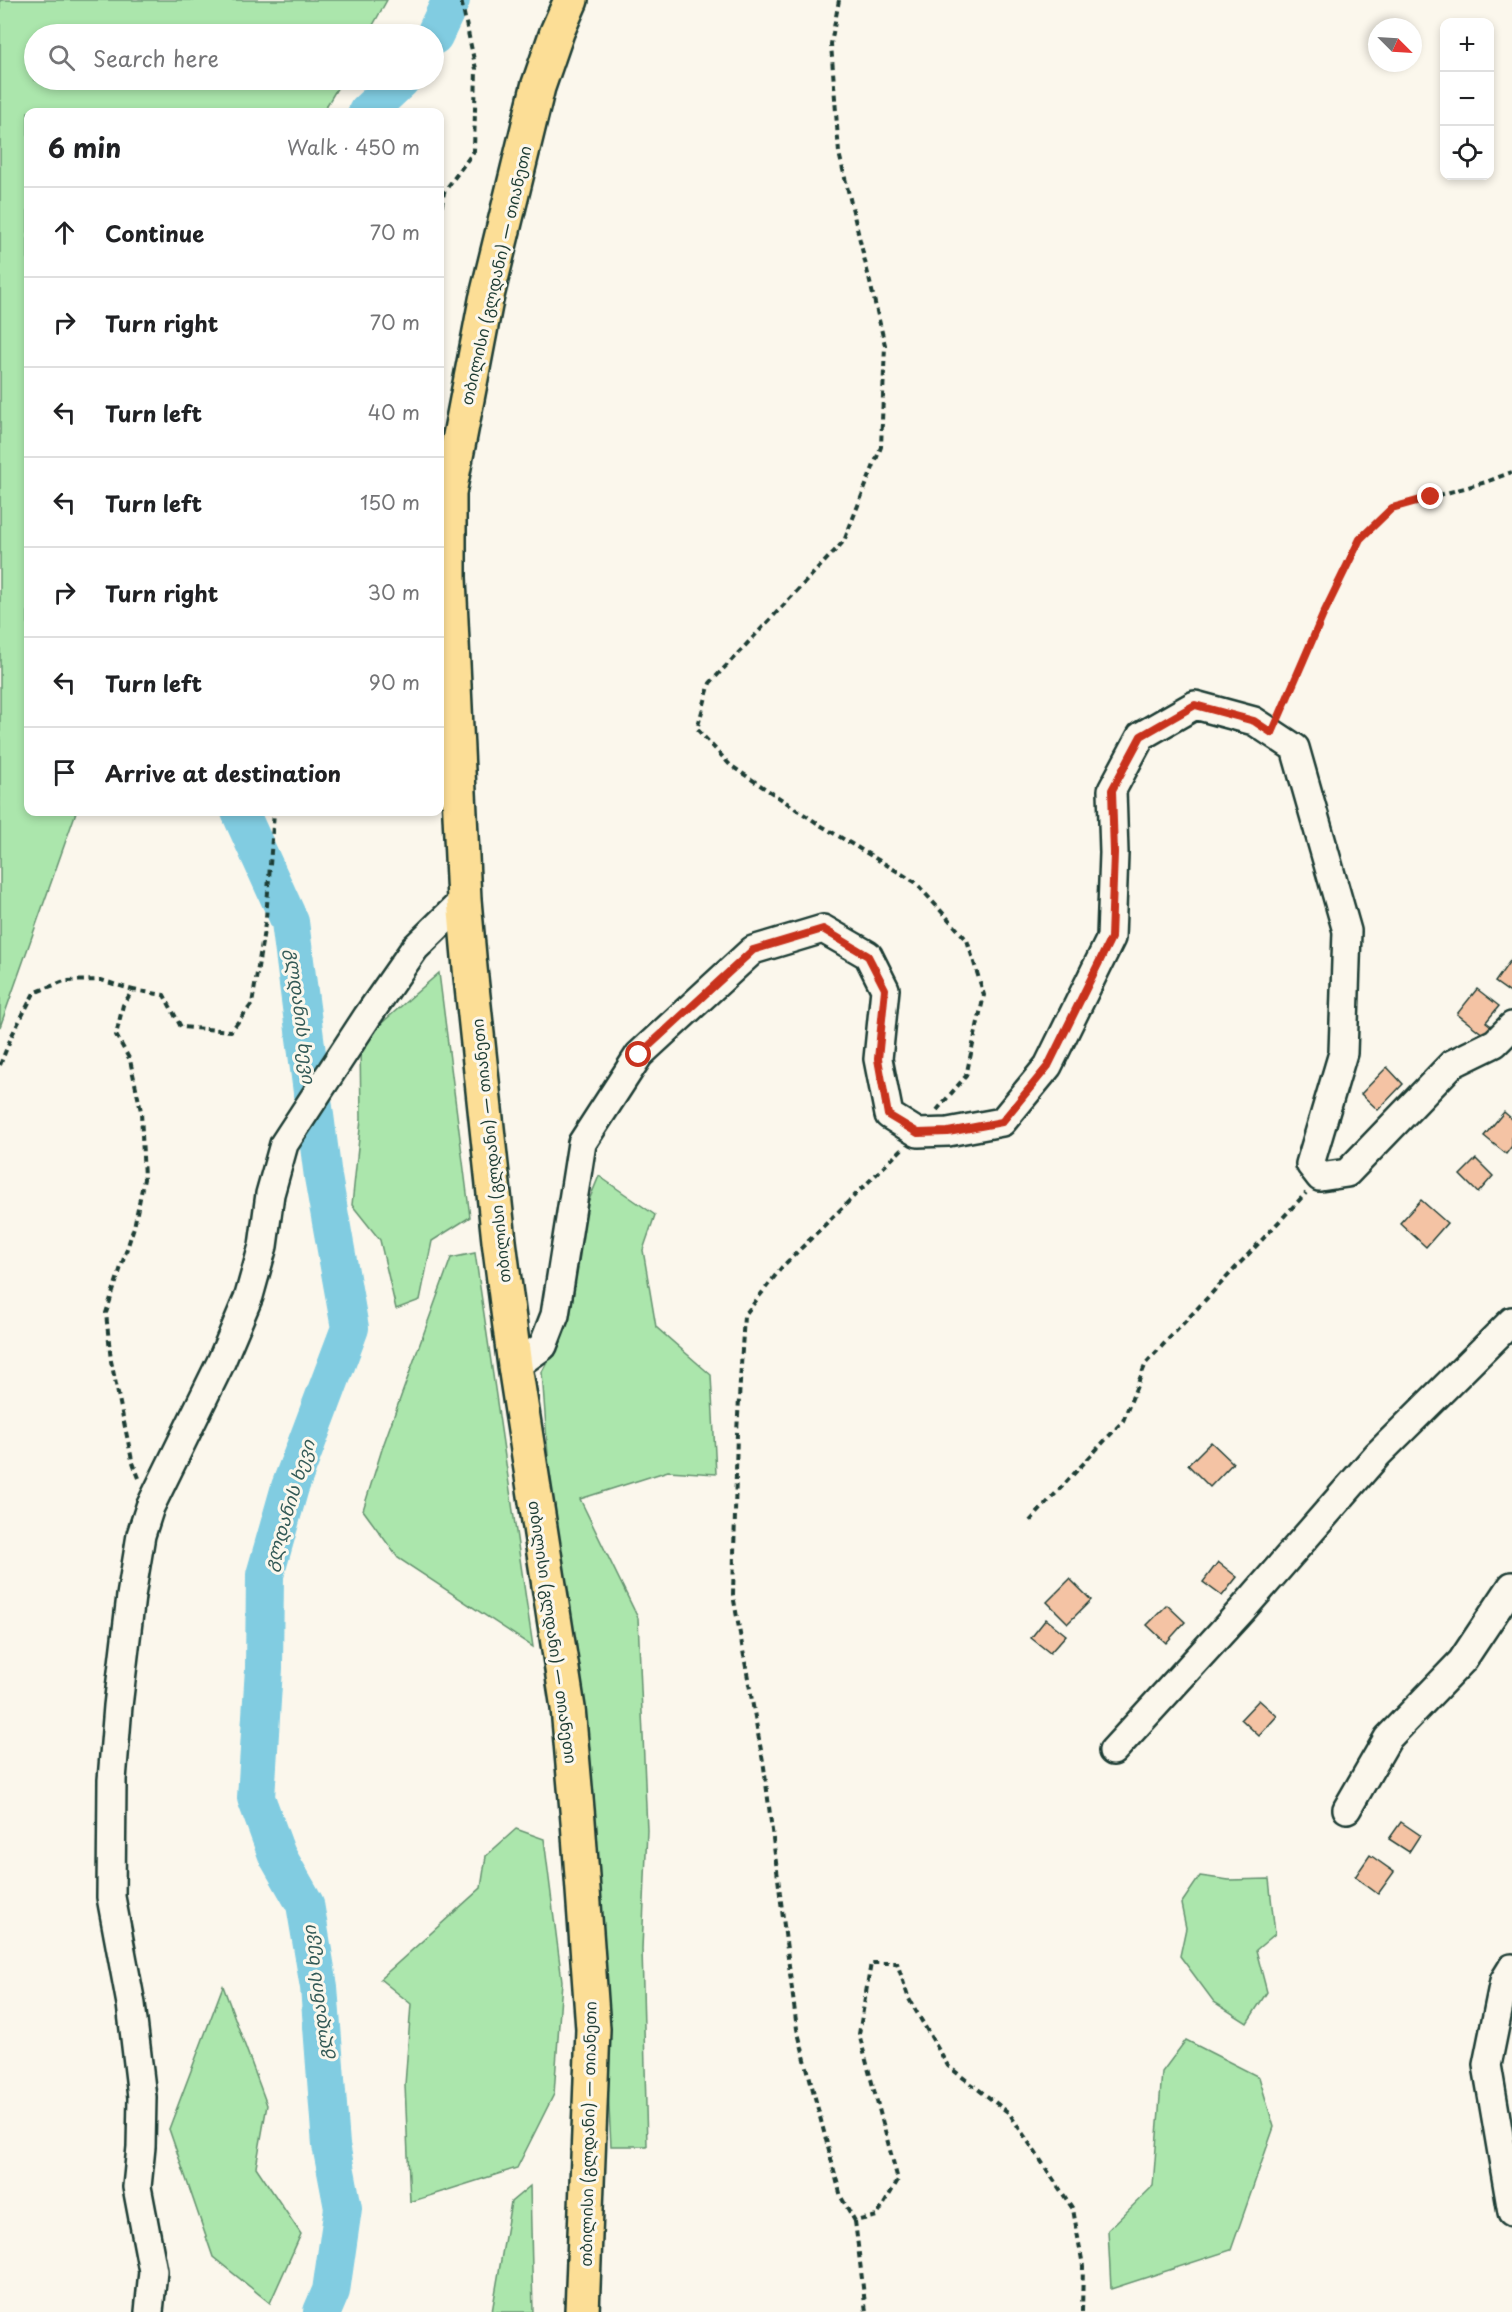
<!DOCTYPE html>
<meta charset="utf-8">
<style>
body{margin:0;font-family:"Playpen Sans","Noto Sans Georgian",sans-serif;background:#f6f6f6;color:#202124}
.controls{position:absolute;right:18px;top:18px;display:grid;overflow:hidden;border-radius:12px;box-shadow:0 3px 9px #0003}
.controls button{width:54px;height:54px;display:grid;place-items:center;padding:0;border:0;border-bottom:2px solid #e0e0e0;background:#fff;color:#202124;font:30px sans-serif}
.compass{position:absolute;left:1368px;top:18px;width:54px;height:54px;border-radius:50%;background:#fff;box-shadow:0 3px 9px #0003;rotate:114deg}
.stop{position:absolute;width:18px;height:18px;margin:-14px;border:4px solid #c8321e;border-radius:50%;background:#fff}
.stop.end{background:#c8321e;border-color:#fff;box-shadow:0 2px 6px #0008}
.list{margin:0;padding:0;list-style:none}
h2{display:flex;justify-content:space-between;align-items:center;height:78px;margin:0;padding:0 24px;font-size:26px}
h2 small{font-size:20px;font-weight:400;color:#757577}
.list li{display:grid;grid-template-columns:39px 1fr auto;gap:18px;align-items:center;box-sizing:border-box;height:90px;padding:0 24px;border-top:2px solid #e0e0e0}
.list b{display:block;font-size:22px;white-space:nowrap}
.list em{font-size:20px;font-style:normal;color:#757577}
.icon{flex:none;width:33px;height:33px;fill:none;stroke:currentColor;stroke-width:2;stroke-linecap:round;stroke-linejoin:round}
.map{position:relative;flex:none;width:1512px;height:2312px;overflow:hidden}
.search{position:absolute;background:#fff;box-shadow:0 3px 9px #0003;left:24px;top:24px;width:420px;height:66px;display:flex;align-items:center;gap:15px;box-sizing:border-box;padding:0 21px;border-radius:33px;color:#757577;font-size:22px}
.panel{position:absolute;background:#fff;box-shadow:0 3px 9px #0003;left:24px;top:108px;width:420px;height:708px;border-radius:12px}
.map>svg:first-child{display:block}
</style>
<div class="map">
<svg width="1512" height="2312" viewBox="0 0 1512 2312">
<rect width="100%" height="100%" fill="#fbf7ec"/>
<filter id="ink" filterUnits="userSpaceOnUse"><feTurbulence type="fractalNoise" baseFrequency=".0167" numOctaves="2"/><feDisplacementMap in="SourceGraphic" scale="12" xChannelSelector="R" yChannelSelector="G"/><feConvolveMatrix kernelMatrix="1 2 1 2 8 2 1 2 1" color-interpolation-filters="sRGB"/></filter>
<g filter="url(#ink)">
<!-- green -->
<g fill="#abe6ac" stroke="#659270" stroke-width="1.5">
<path d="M0,0H387L368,34H34V80H342L323,112H28V812H76L0,1027Z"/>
<path d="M439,973L470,1217L432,1241L420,1300L396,1309L380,1240L352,1205L361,1119L360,1042Z"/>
<path d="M599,1176L655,1215L643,1250L656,1327L711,1375L716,1474L668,1471L580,1499L638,1618L647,1830L642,1949L647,2146H611L594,1819L553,1525L542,1372L568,1322L580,1222Z"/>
<path d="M475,1253L533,1647L398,1558L363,1510L383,1446L451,1258Z"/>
<path d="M516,1829L544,1839L562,1981L554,2094L517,2168L410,2202L405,2085L411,2004L380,1979L481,1888L486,1856Z"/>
<path d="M1200,1876L1229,1880L1269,1879L1275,1934L1256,1950L1267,1992L1247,2023L1214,2002L1180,1956L1186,1928L1181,1904Z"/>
<path d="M223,1986L267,2105L256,2167L301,2234L270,2303L213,2257L169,2129Z"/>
<path d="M1186,2040L1259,2077L1274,2127L1231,2250L1111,2289L1108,2230L1153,2186L1162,2072Z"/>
<path d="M530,2186L533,2312H492L511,2202Z"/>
</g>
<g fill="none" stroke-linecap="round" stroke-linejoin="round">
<!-- river -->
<g stroke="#81cce1" stroke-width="38">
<path d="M434,36L451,0"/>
<path d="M367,112L401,80"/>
<path d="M240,812L290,922L323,1177L350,1328L290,1487L265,1575L264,1668L256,1798L277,1855L305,1904L319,1987L331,2145L343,2208L331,2291L322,2312"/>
</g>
</g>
<!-- building -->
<g fill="#f4c3a4" stroke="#1f3d34" stroke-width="1.5">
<path d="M1512,958V994L1495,982Z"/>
<path d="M1477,989L1499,1006L1486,1022L1495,1029L1488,1038L1457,1014Z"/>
<path d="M1387,1067L1403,1084L1378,1110L1361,1094Z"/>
<path d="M1504,1112L1512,1119V1146L1506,1154L1484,1136Z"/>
<path d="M1476,1159L1493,1176L1478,1193L1460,1175Z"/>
<path d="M1421,1200L1447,1223L1426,1247L1400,1223Z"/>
<path d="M1211,1442L1233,1463L1210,1487L1188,1465Z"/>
<path d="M1218,1562L1237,1577L1222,1596L1203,1582Z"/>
<path d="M1070,1579L1091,1600L1068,1623L1047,1602Z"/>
<path d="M1167,1605L1185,1622L1166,1643L1147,1625Z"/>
<path d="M1046,1619L1066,1635L1050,1653L1031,1638Z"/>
<path d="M1259,1700L1277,1716L1259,1736L1241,1719Z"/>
<path d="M1401,1822L1420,1835L1409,1852L1389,1839Z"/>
<path d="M1370,1855L1394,1872L1378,1894L1355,1877Z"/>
</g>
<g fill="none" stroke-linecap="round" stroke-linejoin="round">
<!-- minor casing -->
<g stroke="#1f3d34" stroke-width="32">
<g id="minor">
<path d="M515,1366L543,1346L555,1315L582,1143L639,1055L753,950L823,929L868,955L885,989L878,1059L889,1115L918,1133L948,1132L1002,1122L1048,1066L1111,938L1114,853L1112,790L1141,736L1195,705L1254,721L1295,748L1347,931L1343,1053L1310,1164L1320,1177L1347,1173L1452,1064L1495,1043L1512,1026"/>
<path d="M1113,1751L1242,1610L1378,1454L1512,1321"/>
<path d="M1347,1809L1388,1738L1462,1661L1512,1586"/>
<path d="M1512,1968L1504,1981L1487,2065L1512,2212"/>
<path d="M149,2312L153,2271L137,2187L141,2147L142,2097L131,2004L111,1897L112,1780L118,1706L131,1596L141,1535L150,1507L221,1362L249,1296L263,1246L270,1194L284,1144L367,1017L415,948L464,900"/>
</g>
</g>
<!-- major casing -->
<g stroke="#1f3d34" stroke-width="38">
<path id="major" d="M571,0L557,32L538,87L486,300L449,493V578L464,900L470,968L499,1241L515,1366L568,1708L578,1821L593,2029L582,2312"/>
</g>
<!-- path -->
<g stroke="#1f3d34" stroke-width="4" stroke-dasharray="6 4.5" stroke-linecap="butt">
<path d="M839,0L831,44L839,153L885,345L881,447L844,541L710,683L697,729L730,765L820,825L915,882L967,940L984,995L966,1076L937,1110"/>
<path d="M440,217L444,192L474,151L476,69L461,0"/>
<path d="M1281,713L1323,615L1360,539L1392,508L1486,482L1512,472"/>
<path d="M0,1065L12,1035L34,993L64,981L101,980L133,990"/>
<path d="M902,1149L782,1267L744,1316L737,1432L733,1595L764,1767L797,2029L841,2197L855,2221L877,2216L898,2180L859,2034L871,1963H897L909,1999L948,2066L1009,2113L1073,2209L1083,2266L1082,2312"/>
<path d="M139,1478L132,1460L111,1361L106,1313L134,1227L144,1179L141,1111L130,1060L116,1035L123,1005L133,990L164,995L181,1027L231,1031L252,1004L266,918L274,812"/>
<path d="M1030,1521L1123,1421L1146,1363L1306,1193"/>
<path d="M855,2221L866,2312"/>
</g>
<!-- minor -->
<use href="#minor" stroke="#fbf7ec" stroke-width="27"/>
<!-- major -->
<use href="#major" stroke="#fcde96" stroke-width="33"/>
</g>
</g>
<g fill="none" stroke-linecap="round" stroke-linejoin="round" filter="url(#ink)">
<!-- route -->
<path stroke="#c8321e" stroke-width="8" d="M639,1055L753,950L823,929L868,956L885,989L878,1059L888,1115L918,1133L948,1132L1002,1122L1048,1066L1111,938L1114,853L1112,790L1141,736L1195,705L1254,721L1272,733L1323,615L1360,539L1392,508L1431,497"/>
</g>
<g text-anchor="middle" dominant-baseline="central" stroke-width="6" stroke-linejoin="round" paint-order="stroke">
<!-- street labels -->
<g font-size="16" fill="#1f3d34" stroke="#fbf7ec">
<text transform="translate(495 275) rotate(-77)">თბილისი (გლდანი) — თიანეთი</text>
<text transform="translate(490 1151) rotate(-96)">თბილისი (გლდანი) — თიანეთი</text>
<text transform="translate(554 1632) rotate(82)">თბილისი (გლდანი) — თიანეთი</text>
<text transform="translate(587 2134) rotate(-89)">თბილისი (გლდანი) — თიანეთი</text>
</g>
<!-- water labels -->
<g font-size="18" font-style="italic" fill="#335a57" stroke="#fbf7ec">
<text transform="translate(302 1016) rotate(83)">გლდანის ხევი</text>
<text transform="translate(288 1505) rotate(-73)">გლდანის ხევი</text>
<text transform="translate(316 1993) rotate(-97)">გლდანის ხევი</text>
</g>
</g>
</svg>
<div class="controls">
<button>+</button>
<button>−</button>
<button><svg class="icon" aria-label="locate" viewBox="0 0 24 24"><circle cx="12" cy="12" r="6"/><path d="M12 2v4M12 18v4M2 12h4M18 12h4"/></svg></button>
</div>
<svg class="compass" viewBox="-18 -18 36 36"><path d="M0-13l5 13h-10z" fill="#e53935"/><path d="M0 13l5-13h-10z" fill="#757577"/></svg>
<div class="stop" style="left:639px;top:1055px"></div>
<div class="stop end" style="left:1431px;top:497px"></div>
<div class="search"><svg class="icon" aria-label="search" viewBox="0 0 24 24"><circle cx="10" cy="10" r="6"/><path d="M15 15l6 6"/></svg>Search here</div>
<section class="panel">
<h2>6 min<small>Walk · 450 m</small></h2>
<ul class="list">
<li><svg class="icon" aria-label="ahead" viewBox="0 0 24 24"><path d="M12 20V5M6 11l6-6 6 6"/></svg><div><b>Continue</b></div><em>70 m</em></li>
<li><svg class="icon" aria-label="right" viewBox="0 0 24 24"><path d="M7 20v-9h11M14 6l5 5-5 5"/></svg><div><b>Turn right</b></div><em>70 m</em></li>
<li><svg class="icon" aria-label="left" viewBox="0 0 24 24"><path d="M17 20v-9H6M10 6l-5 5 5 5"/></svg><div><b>Turn left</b></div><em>40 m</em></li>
<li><svg class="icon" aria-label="left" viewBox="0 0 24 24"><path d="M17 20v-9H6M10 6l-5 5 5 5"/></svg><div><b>Turn left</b></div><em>150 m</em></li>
<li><svg class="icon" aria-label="right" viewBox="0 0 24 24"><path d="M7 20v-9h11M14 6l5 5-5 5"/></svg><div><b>Turn right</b></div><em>30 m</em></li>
<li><svg class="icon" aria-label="left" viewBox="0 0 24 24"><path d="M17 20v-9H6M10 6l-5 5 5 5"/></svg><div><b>Turn left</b></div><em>90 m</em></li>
<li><svg class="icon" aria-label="arrive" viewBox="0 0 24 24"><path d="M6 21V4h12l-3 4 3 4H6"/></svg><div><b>Arrive at destination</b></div></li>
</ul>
</section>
</div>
